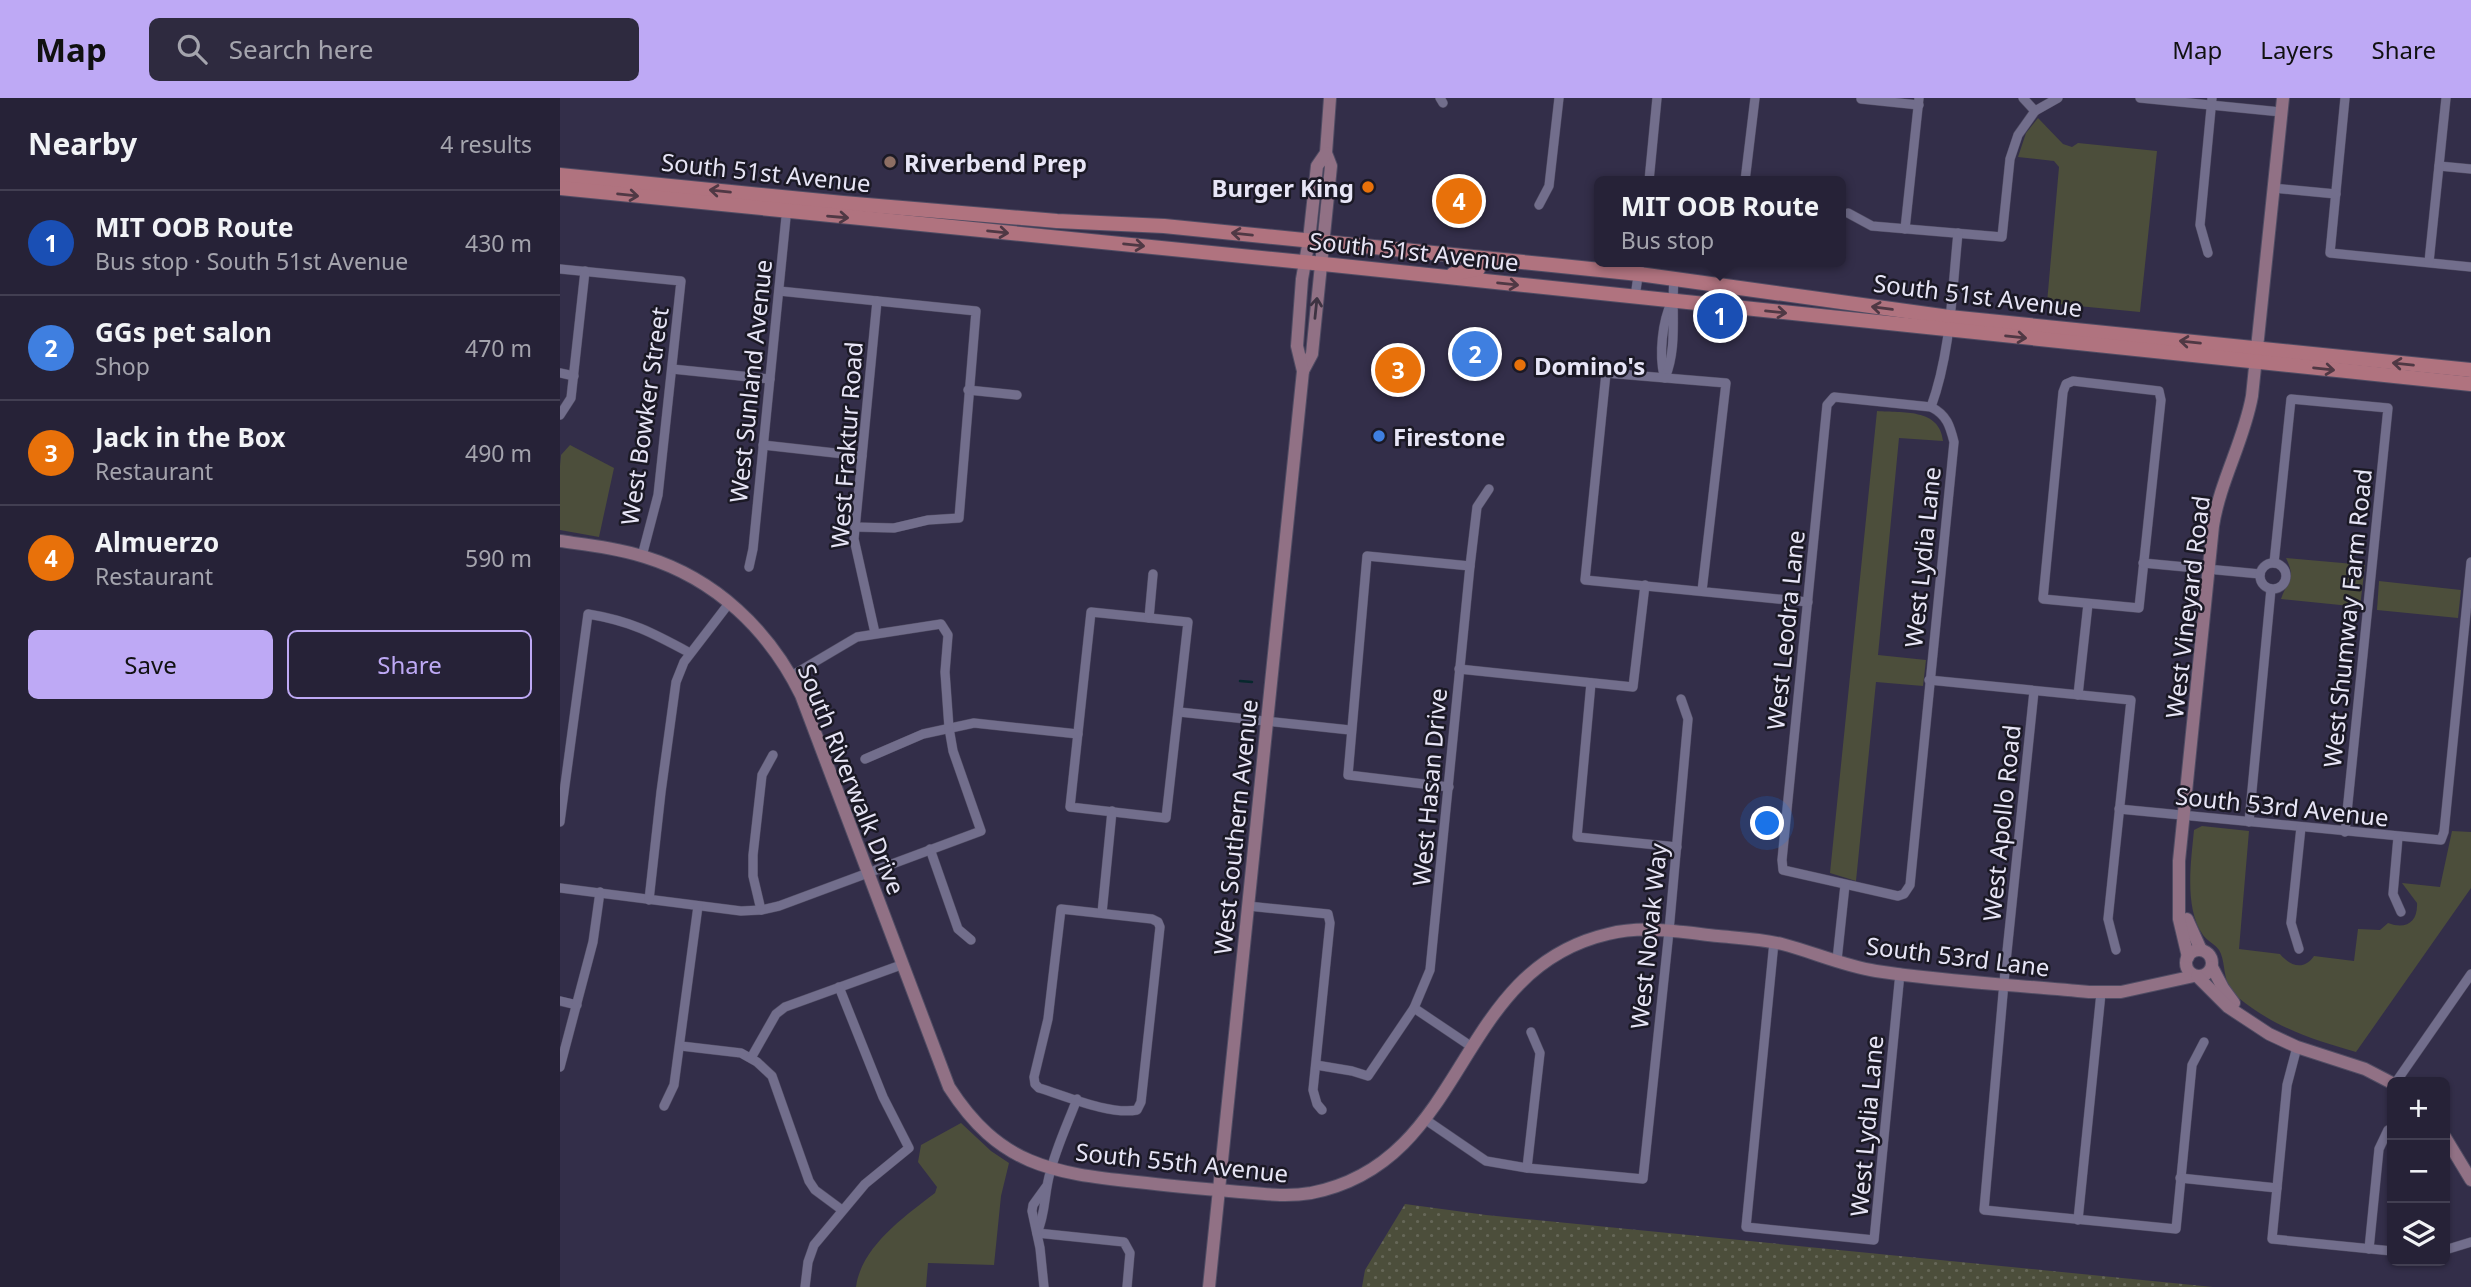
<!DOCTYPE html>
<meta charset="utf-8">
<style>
body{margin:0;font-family:"Noto Sans",sans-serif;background:#2e2a3f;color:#f1f3f6}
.controls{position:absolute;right:21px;bottom:21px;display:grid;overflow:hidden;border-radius:10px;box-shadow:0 2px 5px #0004}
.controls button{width:63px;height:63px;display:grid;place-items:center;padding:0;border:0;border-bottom:2px solid #423f52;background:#262237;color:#f1f3f6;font:35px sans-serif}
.you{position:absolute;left:1208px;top:726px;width:24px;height:24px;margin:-18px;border:5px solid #fff;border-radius:50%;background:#1a73e8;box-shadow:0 0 0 10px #1a73e833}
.badge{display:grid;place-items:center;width:46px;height:46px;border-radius:50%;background:#bea9f5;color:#fff;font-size:23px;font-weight:700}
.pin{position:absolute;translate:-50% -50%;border:4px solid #fff;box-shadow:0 2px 7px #0006}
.popup{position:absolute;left:1034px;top:78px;width:252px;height:91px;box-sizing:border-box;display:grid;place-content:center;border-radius:10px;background:#262237;filter:drop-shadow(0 2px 5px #0005);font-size:23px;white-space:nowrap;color:#a4a4ad}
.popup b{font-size:26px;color:#f1f3f6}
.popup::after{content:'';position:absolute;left:50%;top:100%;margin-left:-14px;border:14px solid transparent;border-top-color:#262237}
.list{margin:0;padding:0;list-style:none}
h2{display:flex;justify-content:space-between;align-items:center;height:91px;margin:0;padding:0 28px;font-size:30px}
h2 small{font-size:23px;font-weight:400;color:#a4a4ad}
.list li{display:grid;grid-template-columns:46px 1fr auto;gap:21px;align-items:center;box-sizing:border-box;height:105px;padding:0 28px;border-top:2px solid #423f52}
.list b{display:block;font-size:26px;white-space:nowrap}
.list p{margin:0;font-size:23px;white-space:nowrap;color:#a4a4ad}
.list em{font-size:23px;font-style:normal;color:#a4a4ad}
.actions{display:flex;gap:14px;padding:21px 28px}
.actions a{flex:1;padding:16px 0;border:2px solid #bea9f5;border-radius:10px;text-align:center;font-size:24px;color:#bea9f5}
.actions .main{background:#bea9f5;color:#111}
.icon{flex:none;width:38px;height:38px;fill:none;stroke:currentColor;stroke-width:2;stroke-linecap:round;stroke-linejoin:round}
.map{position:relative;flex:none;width:1911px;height:1189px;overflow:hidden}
header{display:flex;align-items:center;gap:42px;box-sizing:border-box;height:98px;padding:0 35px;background:#bea9f5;color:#111}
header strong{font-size:33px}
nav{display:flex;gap:38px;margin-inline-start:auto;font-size:24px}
.search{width:490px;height:63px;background:#2e2a3f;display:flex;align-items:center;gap:18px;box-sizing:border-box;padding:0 24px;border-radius:10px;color:#a4a4ad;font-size:26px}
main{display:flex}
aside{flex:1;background:#262237}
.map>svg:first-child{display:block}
</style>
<header>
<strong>Map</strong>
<div class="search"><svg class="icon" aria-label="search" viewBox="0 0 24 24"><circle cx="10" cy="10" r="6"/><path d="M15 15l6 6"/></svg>Search here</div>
<nav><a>Map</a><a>Layers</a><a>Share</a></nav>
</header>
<main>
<aside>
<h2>Nearby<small>4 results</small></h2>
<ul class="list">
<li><span class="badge" style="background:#1a4fb4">1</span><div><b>MIT OOB Route</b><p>Bus stop · South 51st Avenue</p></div><em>430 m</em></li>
<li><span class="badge" style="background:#3f7fe0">2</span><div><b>GGs pet salon</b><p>Shop</p></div><em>470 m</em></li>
<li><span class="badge" style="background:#e8710a">3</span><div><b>Jack in the Box</b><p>Restaurant</p></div><em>490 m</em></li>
<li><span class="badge" style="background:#e8710a">4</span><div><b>Almuerzo</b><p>Restaurant</p></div><em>590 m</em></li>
</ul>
<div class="actions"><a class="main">Save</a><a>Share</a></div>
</aside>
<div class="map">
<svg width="1911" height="1189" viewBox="0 0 1911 1189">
<defs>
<pattern id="grass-dots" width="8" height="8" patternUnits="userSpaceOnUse" patternTransform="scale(1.75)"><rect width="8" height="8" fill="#4c4e3b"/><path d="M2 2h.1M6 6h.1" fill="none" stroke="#666758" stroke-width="1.8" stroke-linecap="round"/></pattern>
</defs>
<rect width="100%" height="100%" fill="#332e49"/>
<!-- grass -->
<path fill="url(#grass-dots)" d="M845,1106L926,1117L1653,1189H802L805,1172Z"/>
<!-- park -->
<g fill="#4c4e3b">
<path d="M1478,20L1503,46L1512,49L1518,45L1597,53L1580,214L1487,205L1499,69L1494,63L1458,59L1466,35Z"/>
<path d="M1317,313C1342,315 1380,310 1383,343L1339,340L1318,557L1366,562L1363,588L1316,584L1296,783L1270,775Z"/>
<path d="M10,347L54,370L39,439L0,432V368L1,357Z"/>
<path d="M1726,460L1805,467L1800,509L1721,501C1727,482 1737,483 1726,460Z"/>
<path d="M1819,483L1901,492L1898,520L1817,512Z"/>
<path d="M1642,728L1689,733L1679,851L1720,856C1730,868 1744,873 1754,858L1794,863L1798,831L1820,832L1828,825C1846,832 1858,824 1857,805L1842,785L1880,789L1892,733L1911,734V790L1796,954C1758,943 1725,933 1692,910C1684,904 1674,898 1669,888C1663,877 1665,861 1659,852C1655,846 1647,843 1643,837C1624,810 1631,764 1634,732Z"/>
<path d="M401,1025L431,1053L449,1065L441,1098L434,1167L368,1165L366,1189H296C301,1149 345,1118 375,1095L377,1089L358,1064L361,1047Z"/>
</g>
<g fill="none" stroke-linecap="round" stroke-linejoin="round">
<!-- stream -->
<g stroke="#07282d" stroke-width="2.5">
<path d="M680,583L692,584"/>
<path d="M657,834L666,835"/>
</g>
<!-- street casing -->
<g stroke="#504c63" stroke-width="10">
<g id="street">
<path d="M880,0L883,5"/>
<path d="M1580,0L1721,14"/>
<path d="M1785,0L1770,155L1911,169"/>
<path d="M1301,1L1359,7"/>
<path d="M1475,13L1498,0"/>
<path d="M1879,68L1911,71"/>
<path d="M1089,83L1097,0"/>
<path d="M1185,83L1195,0"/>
<path d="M1713,90L1776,96"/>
<path d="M979,107L989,88L999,0"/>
<path d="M1288,115L1312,128L1442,139L1450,61L1458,37L1475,13L1463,0"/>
<path d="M1345,131L1359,0"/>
<path d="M1648,155L1640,127L1652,0"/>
<path d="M1869,164L1886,0"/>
<path d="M0,171L121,183L98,397L82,458"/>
<path d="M219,193L416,213L399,420L368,422L334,430L295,429"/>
<path d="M1075,199L1080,164"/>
<path d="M112,271L210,281"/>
<path d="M0,275L14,278"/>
<path d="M1104,278C1099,256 1102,224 1112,203"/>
<path d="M1105,280C1118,249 1111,214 1114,181"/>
<path d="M1513,283L1599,293L1601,302L1579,510L1483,501L1503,294L1506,286Z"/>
<path d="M408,292L457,297"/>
<path d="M1274,299L1371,309C1387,317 1390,328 1394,344L1350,787L1344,796L1338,798L1223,772L1222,762L1267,307Z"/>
<path d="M1371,309C1391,254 1392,193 1398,135"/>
<path d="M0,317L11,300L25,173"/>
<path d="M203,347L302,358"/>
<path d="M1583,465L1700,476"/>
<path d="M1714,465L1731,301L1828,310L1785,734"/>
<circle cx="1713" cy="478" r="13"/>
<path d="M189,469L193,451L227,109"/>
<path d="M1142,493L1166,285L1046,275L1025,482L1248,504"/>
<path d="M531,514L628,524L606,720L510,709Z"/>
<path d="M589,520L593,476"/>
<path d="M315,535L294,441L317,203"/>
<path d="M899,571L1073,589L1085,487"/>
<path d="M1369,582L1571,602L1548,821L1556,852"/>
<path d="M1031,585L1017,739L1117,749"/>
<path d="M1474,593L1445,873L1424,1112L1616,1131L1632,967L1644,944"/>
<path d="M1518,597L1528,506"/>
<path d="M619,614L790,632"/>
<path d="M305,661L363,636L414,625L518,636"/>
<path d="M889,689L788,677L807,458L910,468"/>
<path d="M1559,711L1881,742L1884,734L1911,464"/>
<path d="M0,724L28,516C71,523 93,535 130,555"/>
<path d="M1689,724L1711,491"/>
<path d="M1838,739L1833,796L1841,814"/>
<path d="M370,751L398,831L411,842"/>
<path d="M0,790L181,813L201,812L219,808L421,733L393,653L389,630L385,574L388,537L381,526L297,539L231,578"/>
<path d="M89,802L101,694L116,584L124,564L170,504"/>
<path d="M688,808L768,816L770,825L753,992L757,1006L762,1012"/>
<path d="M501,811L592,821L598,824L600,829L581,1004L577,1012C549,1017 506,998 479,990L475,986L474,979L488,921Z"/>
<path d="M201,812L193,778V757L202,677L213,657"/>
<path d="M542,815L552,713"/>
<path d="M1214,844L1186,1129L1314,1142L1340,875"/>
<path d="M1739,851L1731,825L1741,729"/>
<path d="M1277,862L1285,787"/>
<path d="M0,903L17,907"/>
<path d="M854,910L912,949"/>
<path d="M121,948L181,955L197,964L212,978L249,1083L255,1092L282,1112"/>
<path d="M1737,949L1727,987L1712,1141L1832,1153"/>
<path d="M191,960L216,916L225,909L341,867"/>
<path d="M756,967L792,973L808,978L854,910L870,872L910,468L917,409L929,391"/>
<path d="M0,969L33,844L40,794"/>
<path d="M1836,984L1911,876"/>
<path d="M104,1008L114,987L138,808"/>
<path d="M866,1022L926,1063L967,1070L1083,1081L1109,833L1128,621L1121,601"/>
<path d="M967,1070L980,955L971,934"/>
<path d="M1620,1080L1717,1090"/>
<path d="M1518,1122L1541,895"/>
<path d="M477,1135C486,1115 484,1095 490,1075C496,1050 508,1025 517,1001"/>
<path d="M477,1135L564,1144L570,1155L567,1189"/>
<path d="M1809,1151L1819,1051L1828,1032"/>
<path d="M1885,1152L1911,1144"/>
<path d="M245,1189L248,1164L254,1147L305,1086L349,1050L323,999L279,889"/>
<path d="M484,1189L480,1150L472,1113L473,1107L486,1089"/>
</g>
</g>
<!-- secondary casing -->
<g stroke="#504c63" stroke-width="14">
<g id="secondary">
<path d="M743,273L752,256L771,68L766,55L770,0"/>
<path d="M0,443C28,447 57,450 85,459C156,481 209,532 241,597L389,989C439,1067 491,1075 577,1084C611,1088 645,1091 680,1094C704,1096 727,1099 751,1095C910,1064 892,872 1048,836C1084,827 1121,834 1158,838C1179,840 1201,841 1222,846C1253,854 1284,868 1316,873C1386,884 1458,887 1529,894H1561L1634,878"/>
<path d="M1627,821L1641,852"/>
<circle cx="1639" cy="865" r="13"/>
<path d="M1628,859L1619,821V763L1653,428C1660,383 1684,343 1692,298L1723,0"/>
<path d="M1652,869L1663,890L1674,905"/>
<path d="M1637,878L1668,909L1709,936L1737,949L1805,971L1832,985"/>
<path d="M1885,1039L1911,1082"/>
<path d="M649,1189L743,273L737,248L742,181L749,142L757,68L766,55"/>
</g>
</g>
<!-- primary casing -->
<g stroke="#504c63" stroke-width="16">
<g id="primary">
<path d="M0,77L283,105L497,123L604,128L992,167L1079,176L1389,219L1911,272"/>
<path d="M0,90L773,167L1911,286"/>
<path d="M893,176L918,171L922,160"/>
</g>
</g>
<!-- street -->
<use href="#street" stroke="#726e8c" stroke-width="9"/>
<!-- secondary -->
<use href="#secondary" stroke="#917185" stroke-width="12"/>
<!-- primary -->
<use href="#primary" stroke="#b0737f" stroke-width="14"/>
</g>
<!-- one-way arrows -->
<defs><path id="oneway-shaft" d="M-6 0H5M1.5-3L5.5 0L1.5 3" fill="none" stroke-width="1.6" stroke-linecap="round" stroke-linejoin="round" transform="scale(1.75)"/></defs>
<g stroke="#4f3844">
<use href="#oneway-shaft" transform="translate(160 93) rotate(-174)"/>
<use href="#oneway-shaft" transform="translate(68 97) rotate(6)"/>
<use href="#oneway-shaft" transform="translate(278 119) rotate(5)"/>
<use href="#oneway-shaft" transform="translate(438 134) rotate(6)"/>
<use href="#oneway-shaft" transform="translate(682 136) rotate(-174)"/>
<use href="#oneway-shaft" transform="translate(574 147) rotate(6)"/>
<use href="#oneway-shaft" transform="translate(948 186) rotate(6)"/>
<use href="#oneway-shaft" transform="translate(1322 210) rotate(-172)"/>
<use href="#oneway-shaft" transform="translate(1216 214) rotate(6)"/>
<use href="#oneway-shaft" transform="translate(1456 239) rotate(6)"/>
<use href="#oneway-shaft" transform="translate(1630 244) rotate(-174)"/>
<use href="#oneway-shaft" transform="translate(1843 266) rotate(-174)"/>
<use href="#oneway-shaft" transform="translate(1764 271) rotate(6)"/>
</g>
<use stroke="#3e3342" href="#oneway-shaft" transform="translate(756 210) rotate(-84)"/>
<!-- markers -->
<circle fill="#8d6e63" stroke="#1b1925" stroke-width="2.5" cx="330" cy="64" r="7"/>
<g fill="#e8710a" stroke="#1b1925" stroke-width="2.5">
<circle cx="808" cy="89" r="7"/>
<circle cx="960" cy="267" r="7"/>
</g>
<circle fill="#3f7fe0" stroke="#1b1925" stroke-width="2.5" cx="819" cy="338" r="7"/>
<g text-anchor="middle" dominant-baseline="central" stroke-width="5" stroke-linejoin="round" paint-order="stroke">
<!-- poi labels -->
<g font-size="24" font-weight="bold" fill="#e7e5f6" stroke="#1b1925" text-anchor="start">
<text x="344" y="64">Riverbend Prep</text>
<text x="794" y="89" text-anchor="end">Burger King</text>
<text x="974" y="267">Domino's</text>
<text x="833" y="338">Firestone</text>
</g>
<!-- street labels -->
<g font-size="24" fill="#e7e5f6" stroke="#1b1925">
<text transform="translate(206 74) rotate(6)">South 51st Avenue</text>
<text transform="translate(854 153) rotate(6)">South 51st Avenue</text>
<text transform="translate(1418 197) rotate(7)">South 51st Avenue</text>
<text transform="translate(190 283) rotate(-84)">West Sunland Avenue</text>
<text transform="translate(84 318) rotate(-82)">West Bowker Street</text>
<text transform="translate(286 347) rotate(-86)">West Fraktur Road</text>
<text transform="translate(1362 459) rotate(-84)">West Lydia Lane</text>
<text transform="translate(1627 509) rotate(-83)">West Vineyard Road</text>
<text transform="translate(1787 520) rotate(-84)">West Shumway Farm Road</text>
<text transform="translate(1225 532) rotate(-84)">West Leodra Lane</text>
<text transform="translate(292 681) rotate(68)">South Riverwalk Drive</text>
<text transform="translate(869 689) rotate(-85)">West Hasan Drive</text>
<text transform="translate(1722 708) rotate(6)">South 53rd Avenue</text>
<text transform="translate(1441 725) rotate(-84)">West Apollo Road</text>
<text transform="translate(675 729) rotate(-84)">West Southern Avenue</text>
<text transform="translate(1088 838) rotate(-84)">West Novak Way</text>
<text transform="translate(1398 858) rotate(7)">South 53rd Lane</text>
<text transform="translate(1306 1028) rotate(-85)">West Lydia Lane</text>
<text transform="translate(622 1064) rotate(6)">South 55th Avenue</text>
</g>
</g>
</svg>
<div class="controls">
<button>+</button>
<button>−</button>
<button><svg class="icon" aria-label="layers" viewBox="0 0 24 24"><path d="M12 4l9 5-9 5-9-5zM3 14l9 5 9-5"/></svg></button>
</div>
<div class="you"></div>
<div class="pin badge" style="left:1160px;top:218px;background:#1a4fb4">1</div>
<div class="popup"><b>MIT OOB Route</b>Bus stop</div>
<div class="pin badge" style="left:915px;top:256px;background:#3f7fe0">2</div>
<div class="pin badge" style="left:838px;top:272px;background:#e8710a">3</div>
<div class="pin badge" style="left:899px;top:103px;background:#e8710a">4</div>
</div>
</main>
